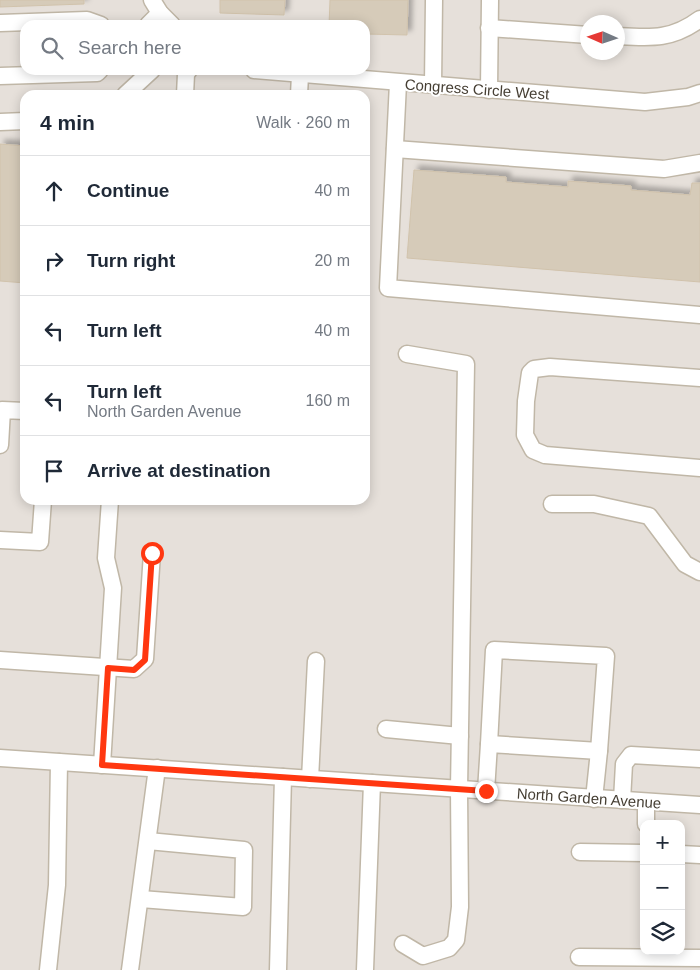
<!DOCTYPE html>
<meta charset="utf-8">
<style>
body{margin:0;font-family:Arial,sans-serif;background:#f2f2f3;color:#1f2937}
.controls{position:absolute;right:15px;bottom:15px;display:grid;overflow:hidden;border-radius:10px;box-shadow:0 2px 12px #0003}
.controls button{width:45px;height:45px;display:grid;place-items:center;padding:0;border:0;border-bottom:1px solid #e0e1e3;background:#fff;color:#1f2937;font:25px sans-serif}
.compass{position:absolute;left:580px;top:15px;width:45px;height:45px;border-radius:50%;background:#fff;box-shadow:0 2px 12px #0003;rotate:273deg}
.stop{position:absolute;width:15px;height:15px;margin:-11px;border:4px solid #ff3710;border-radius:50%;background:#fff}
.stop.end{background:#ff3710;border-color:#fff;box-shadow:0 1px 5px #0008}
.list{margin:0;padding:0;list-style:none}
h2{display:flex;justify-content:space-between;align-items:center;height:65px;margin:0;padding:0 20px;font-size:21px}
h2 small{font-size:16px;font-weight:400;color:#747a83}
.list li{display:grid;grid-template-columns:32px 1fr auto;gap:15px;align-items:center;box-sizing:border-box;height:70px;padding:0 20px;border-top:1px solid #e0e1e3}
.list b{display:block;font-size:19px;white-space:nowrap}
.list p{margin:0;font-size:16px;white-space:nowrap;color:#747a83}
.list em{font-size:16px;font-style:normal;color:#747a83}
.icon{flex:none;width:28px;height:28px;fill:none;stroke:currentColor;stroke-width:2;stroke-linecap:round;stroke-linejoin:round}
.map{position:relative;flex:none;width:700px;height:970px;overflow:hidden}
.search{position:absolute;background:#fff;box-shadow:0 2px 12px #0003;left:20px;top:20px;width:350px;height:55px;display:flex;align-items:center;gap:12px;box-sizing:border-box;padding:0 18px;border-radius:15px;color:#747a83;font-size:19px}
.panel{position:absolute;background:#fff;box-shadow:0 2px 12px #0003;left:20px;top:90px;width:350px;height:415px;border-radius:15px}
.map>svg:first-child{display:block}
</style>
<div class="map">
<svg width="700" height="970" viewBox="0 0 700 970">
<defs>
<filter id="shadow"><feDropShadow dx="4.5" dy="-4.5" stdDeviation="2.5" flood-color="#0004"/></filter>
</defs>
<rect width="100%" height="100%" fill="#f4efe5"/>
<!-- industrial -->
<path fill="#e6e0da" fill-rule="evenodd" d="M0,0H700V970H0ZM588,22H618V52H588ZM25,25H365V70H25ZM25,95H365V500H25ZM644,824H681V951H644Z"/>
<!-- building -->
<g fill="#d6cbb9" stroke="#d1c3ac" filter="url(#shadow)">
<path d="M0,0H84V4L0,7Z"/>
<path d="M220,0H285L284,15L220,13Z"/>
<path d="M330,0H408L407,35L365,34V25H329Z"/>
<path d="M0,144L25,146V283L0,281Z"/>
<path d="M414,170L506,177V182L568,187V181L631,186V190L690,195L692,183H700V282L407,258Z"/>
</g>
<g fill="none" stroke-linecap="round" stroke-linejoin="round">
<!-- minor casing -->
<g stroke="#c0b7a7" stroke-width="19">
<g id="minor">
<path d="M152,0L160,13L172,25"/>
<path d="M0,23L87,20L101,25"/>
<path d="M148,25L160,13"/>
<path d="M489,28L588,35"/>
<path d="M618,36C651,38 672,40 700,19"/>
<path d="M254,70L645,102L688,97L700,93"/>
<path d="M0,76L97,73L100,70"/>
<path d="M398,83L388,288L700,315"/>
<path d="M433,85L434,0"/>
<path d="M489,90L490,0"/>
<path d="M125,95L152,70"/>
<path d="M185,95L186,74L189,70"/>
<path d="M299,95L300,75"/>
<path d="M0,122L25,121"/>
<path d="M395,149L664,169L700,163"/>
<path d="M700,378L550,367L534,369L530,373L526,401L525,435L533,450L545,455L700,468"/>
<path d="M0,445L2,410L25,411"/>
<path d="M552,504H594L649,516L685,564L700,572"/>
<path d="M0,540L40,542L43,500"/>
<path d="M0,660L134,669L145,659L152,553"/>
<path d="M386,729L460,736"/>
<path d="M489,744L494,650L606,656L599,751"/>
<path d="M0,758L700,805"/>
<path d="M102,765L113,588L106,558L110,500"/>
<path d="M310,779L316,661"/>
<path d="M486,791L489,744L599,751L594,799"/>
<path d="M622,800L624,764L631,755L700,759"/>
<path d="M646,802V824"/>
<path d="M580,852L644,853"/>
<path d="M681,854L700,855"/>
<path d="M141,899L243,907L244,850L148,841"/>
<path d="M403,944L423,956L449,948L456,940L460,907L459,789L466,364L407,354"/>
<path d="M579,957L700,958"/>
<path d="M48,970L57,885L59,762"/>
<path d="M130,970L157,768"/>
<path d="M278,970L283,777"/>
<path d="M365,970L372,783"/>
</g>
</g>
<!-- minor -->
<use href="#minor" stroke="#fff" stroke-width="16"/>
</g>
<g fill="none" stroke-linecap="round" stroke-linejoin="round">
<!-- route -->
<path stroke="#ff3710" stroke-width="6" d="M152,553L145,660L134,670L108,668L102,765L486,791"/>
</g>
<g text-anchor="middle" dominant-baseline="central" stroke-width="4" stroke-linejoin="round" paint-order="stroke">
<!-- street labels -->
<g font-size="15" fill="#463f34" stroke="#fff">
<text transform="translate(477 89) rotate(4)">Congress Circle West</text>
<text transform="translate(589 798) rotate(4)">North Garden Avenue</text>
</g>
</g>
</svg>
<div class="controls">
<button>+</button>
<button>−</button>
<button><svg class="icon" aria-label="layers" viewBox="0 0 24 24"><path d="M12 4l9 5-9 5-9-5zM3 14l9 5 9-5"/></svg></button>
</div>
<svg class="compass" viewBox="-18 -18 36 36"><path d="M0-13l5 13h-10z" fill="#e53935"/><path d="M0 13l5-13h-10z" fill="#747a83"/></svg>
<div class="stop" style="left:152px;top:553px"></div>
<div class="stop end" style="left:486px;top:791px"></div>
<div class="search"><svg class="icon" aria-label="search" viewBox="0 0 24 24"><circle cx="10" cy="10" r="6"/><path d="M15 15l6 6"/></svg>Search here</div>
<section class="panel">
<h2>4 min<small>Walk · 260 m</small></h2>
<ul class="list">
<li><svg class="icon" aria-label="ahead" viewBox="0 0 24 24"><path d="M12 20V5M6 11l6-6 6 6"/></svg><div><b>Continue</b></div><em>40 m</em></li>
<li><svg class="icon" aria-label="right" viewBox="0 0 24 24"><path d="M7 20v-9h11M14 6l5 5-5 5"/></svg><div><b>Turn right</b></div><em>20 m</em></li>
<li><svg class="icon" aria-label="left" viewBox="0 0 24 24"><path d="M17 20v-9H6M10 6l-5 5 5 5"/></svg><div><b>Turn left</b></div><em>40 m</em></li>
<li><svg class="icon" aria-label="left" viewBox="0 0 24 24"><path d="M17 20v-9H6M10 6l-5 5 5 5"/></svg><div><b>Turn left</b><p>North Garden Avenue</p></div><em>160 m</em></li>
<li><svg class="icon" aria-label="arrive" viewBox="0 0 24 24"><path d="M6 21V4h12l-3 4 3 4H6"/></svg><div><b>Arrive at destination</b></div></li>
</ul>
</section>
</div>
